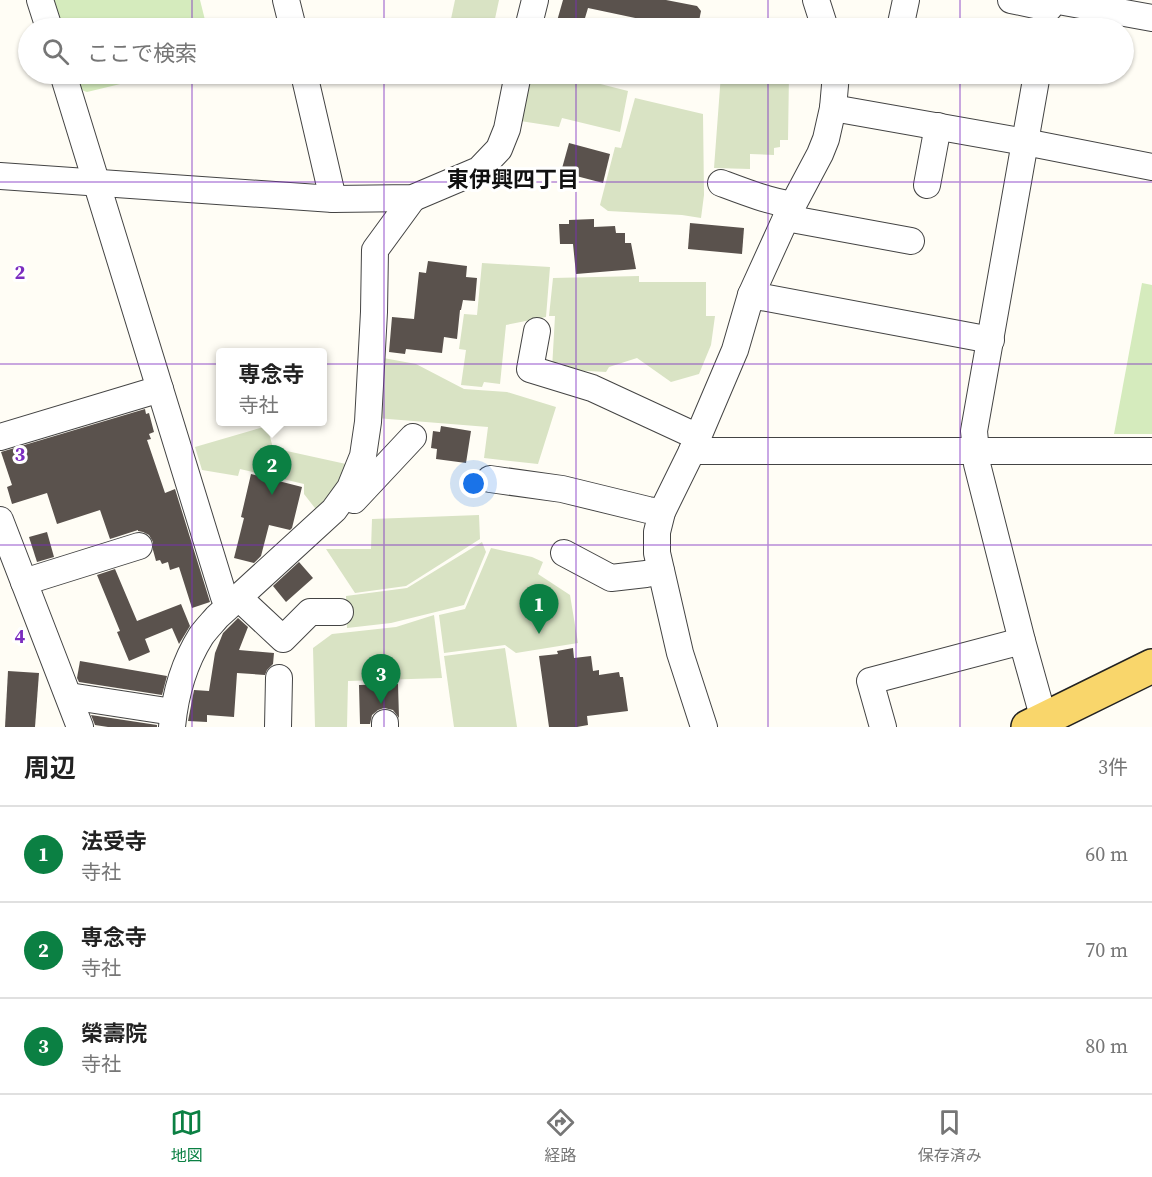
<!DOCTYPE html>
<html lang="ja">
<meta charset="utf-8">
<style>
body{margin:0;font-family:"Source Serif 4","Noto Sans JP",serif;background:#f2f2f2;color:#222}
.you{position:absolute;left:474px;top:484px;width:21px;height:21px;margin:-15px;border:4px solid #fff;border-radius:50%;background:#1a73e8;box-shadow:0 0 0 9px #1a73e833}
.badge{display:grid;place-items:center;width:39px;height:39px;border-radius:50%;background:#0b8043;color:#fff;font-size:20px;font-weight:700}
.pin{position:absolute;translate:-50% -50px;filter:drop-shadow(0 2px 3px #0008)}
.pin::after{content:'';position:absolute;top:32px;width:21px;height:18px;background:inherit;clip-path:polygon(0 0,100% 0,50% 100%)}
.popup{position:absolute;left:216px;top:348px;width:111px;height:78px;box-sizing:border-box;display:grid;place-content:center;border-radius:6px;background:#fff;filter:drop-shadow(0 2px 4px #0005);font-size:20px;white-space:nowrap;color:#767676}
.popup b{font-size:22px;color:#222}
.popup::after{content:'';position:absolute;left:50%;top:100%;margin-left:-12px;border:12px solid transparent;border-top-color:#fff}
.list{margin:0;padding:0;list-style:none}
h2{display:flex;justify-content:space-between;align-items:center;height:78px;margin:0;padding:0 24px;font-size:26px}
h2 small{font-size:20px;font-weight:400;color:#767676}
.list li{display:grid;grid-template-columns:39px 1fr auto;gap:18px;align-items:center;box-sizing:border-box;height:96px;padding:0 24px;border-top:2px solid #e0e0e0}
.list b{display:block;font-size:22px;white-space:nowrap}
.list p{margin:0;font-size:20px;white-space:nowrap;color:#767676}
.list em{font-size:20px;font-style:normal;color:#767676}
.icon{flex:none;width:33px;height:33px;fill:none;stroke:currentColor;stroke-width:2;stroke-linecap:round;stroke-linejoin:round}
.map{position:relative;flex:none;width:1152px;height:727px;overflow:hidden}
.search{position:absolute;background:#fff;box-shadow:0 2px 4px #0004;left:18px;right:18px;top:18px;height:66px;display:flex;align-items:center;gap:15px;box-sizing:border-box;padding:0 21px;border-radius:33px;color:#767676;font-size:22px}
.sheet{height:366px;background:#fff}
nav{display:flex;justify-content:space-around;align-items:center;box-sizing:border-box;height:84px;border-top:2px solid #e0e0e0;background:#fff;font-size:16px;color:#767676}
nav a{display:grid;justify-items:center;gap:3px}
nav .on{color:#0b8043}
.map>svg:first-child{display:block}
</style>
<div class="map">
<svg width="1152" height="727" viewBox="0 0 1152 727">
<rect width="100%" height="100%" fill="#fffdf5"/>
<!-- green -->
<g fill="#d5ebbd">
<path d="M53,0H200L207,28H62Z"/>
<path d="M76,74H162L87,92C78,90 78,81 76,74Z"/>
<path d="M1142,283L1152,285V434H1114Z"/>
</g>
<!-- cemetery -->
<g fill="#d9e3c4">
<path d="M455,0H499L493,28H480L451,19Z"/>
<path d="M525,74H561L628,91L620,132L562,118L559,127L514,120Z"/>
<path d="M721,74H789L788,140H780V147L774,148V155L750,154V169L714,168Z"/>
<path d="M635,98L703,114L704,195L701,218L682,215L608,211L600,205L615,147L621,148Z"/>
<path d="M482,263L550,267L546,317L506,325L500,384L484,382L482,387L461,385L466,350L459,349L464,314L477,315Z"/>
<path d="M639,276V282H706V316H715L711,345L699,374L671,382L637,358L609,367L606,372L552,369L555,316H549L553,278Z"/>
<path d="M378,357L416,364L464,389L507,392L556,407L538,464L484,458L488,427L376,418Z"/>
<path d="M267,426L273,448L346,464L340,488L318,512L304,494V484L240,469L238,476L202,470L195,447Z"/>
<path d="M479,515L480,539L406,586L355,593L326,549H371L372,519Z"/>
<path d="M482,542L486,552L464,605L391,623L347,628L346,596L407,588Z"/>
<path d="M491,548L532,557L543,562L538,574L570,595L578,643L516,653L505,645L444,653L439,615L465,609Z"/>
<path d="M434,615L442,678L348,681L347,727H315L313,648L332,634L396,627Z"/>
<path d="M505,648L517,727H454L444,656Z"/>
</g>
<!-- building -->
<g fill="#5a524d">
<path d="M563,0H666L697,6L701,11L699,21L692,26L640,19L588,8L582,28H555Z"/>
<path d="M569,143L610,154L603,183L561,172Z"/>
<path d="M594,219V227L615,226L616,233H625V243H631L636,269L576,274L573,244H560L559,224H569V220Z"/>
<path d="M690,223L744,228L742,254L688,249Z"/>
<path d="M428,261L467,266L466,277L477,278L475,301L463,300L461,310H460L457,339L444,337L442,353L406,349L405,354L389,352L392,317L414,319L419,272L426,273Z"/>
<path d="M145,409L146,414L149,413L154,432L149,434L151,439L147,440L165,493L175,489L210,602L192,608L179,567L170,570L168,562L162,564L160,560L156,561L153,550V542L149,535L143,532L138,531V530L110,539L100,510L57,524L47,493L12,504L7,487L12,485L1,452Z"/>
<path d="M441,426L471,431L466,463L436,459L437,449L431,448L433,431L440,432Z"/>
<path d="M251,474L302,487L292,528L290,530L269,525L261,556L254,563L234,558L244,518L241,517Z"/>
<path d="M47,532L54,557L37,562L29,537Z"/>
<path d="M299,562L313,578L286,602L273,586Z"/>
<path d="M115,569L137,621L181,604L190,626L179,644L172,628L145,639L150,652L129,661L117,632L120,631L97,575Z"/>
<path d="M238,618L248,627L239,650L274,653L273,664L267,670L265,675L237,673L234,717L207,715V722L188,721L194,690L209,691L215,653L223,633Z"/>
<path d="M573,648L574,658L591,656L593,671L599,670V675L619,672L620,677H623L628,711L587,716L588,725L577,727H549L539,656L558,654L557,651Z"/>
<path d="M80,661L167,676L162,695L79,682L77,678Z"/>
<path d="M8,671L39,673L35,727H5Z"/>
<path d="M398,684L399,718L393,710L384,708L378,710L372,715L370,724H360L359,685Z"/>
<path d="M91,715L157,725V727H108L95,725Z"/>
</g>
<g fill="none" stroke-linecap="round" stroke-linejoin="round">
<!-- minor casing -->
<g stroke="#444" stroke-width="28">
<g id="minor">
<path d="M40,0L49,28"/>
<path d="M286,0L293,28"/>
<path d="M816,0L825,28"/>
<path d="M1011,0L1049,8"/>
<path d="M1053,0L1152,18"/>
<path d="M528,28L535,0"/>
<path d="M900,28L906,0"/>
<path d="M63,74L224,597L229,605"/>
<path d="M304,74L333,199"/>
<path d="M1037,74L974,431L977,464L1022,641L1046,727"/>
<path d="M833,108L1025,142L1152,167"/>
<path d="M0,176L333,199L413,198L479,170L499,149L507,129L518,74"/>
<path d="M721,183C745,192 768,201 793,205"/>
<path d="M927,185L938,126"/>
<path d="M786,218L911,241"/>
<path d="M751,295L991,340"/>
<path d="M537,331L530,369L592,388L698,437"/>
<path d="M0,437L160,389"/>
<path d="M692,451H1152"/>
<path d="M490,479L562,489L648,510L662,512"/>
<path d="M347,498L354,500L413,437"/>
<path d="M0,520L80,727"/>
<path d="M564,553L611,578L646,574L661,571"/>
<path d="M24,582L139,546"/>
<path d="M238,597L283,639L310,612H340"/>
<path d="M69,696L173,712"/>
<path d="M385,723V727"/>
<path d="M172,727C175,695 184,663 201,636C206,629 212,623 217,617L334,510L350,488L363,456L368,422L374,312L375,250L413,198"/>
<path d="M278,727L279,678"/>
<path d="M704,727L680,653L657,553V532L662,512L692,451L735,350L751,295L786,218L820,154L826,139L833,108L836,74"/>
<path d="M883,727L870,681L1022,641"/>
</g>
</g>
<!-- major casing -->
<g stroke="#222" stroke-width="36">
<path id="major" d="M1028,727L1152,666"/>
</g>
<!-- minor -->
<use href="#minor" stroke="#fff" stroke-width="26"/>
<!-- major -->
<use href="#major" stroke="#f9d66b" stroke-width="33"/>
</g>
<!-- grid -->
<path fill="none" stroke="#7b2cbf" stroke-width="1.5" stroke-opacity="0.55" d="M192,0V28M384,0V28M576,0V28M768,0V28M960,0V28M192,74V727M384,74V727M576,74V727M768,74V727M960,74V727M0,182H1152M0,364H1152M0,545H1152"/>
<g text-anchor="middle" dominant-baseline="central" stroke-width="6" stroke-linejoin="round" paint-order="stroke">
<!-- neighbourhood labels -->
<g font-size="22" font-weight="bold" fill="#111" stroke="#fff">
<text x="513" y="179">東伊興四丁目</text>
</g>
</g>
<g font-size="20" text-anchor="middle" font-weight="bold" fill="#7b2cbf" stroke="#fff" stroke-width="6" stroke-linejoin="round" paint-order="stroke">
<text x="20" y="279">2</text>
<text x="20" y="461">3</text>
<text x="20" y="643">4</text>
</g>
</svg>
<div class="you"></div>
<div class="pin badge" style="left:539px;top:634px">1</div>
<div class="pin badge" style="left:272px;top:495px">2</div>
<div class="popup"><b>専念寺</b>寺社</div>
<div class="pin badge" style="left:381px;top:704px">3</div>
<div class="search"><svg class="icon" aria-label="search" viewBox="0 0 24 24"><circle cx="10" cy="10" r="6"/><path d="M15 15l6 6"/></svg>ここで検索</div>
</div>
<section class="sheet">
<h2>周辺<small>3件</small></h2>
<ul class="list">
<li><span class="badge">1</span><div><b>法受寺</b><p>寺社</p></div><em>60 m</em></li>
<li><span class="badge">2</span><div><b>専念寺</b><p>寺社</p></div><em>70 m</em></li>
<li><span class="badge">3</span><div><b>榮壽院</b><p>寺社</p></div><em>80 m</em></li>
</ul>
</section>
<nav>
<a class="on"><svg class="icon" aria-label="map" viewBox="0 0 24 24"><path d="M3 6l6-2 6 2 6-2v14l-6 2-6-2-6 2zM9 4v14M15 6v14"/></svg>地図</a>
<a><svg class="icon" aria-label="directions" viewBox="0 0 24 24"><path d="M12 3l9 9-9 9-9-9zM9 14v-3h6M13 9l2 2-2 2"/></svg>経路</a>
<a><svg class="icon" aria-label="saved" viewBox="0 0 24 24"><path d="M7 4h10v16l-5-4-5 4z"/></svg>保存済み</a>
</nav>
